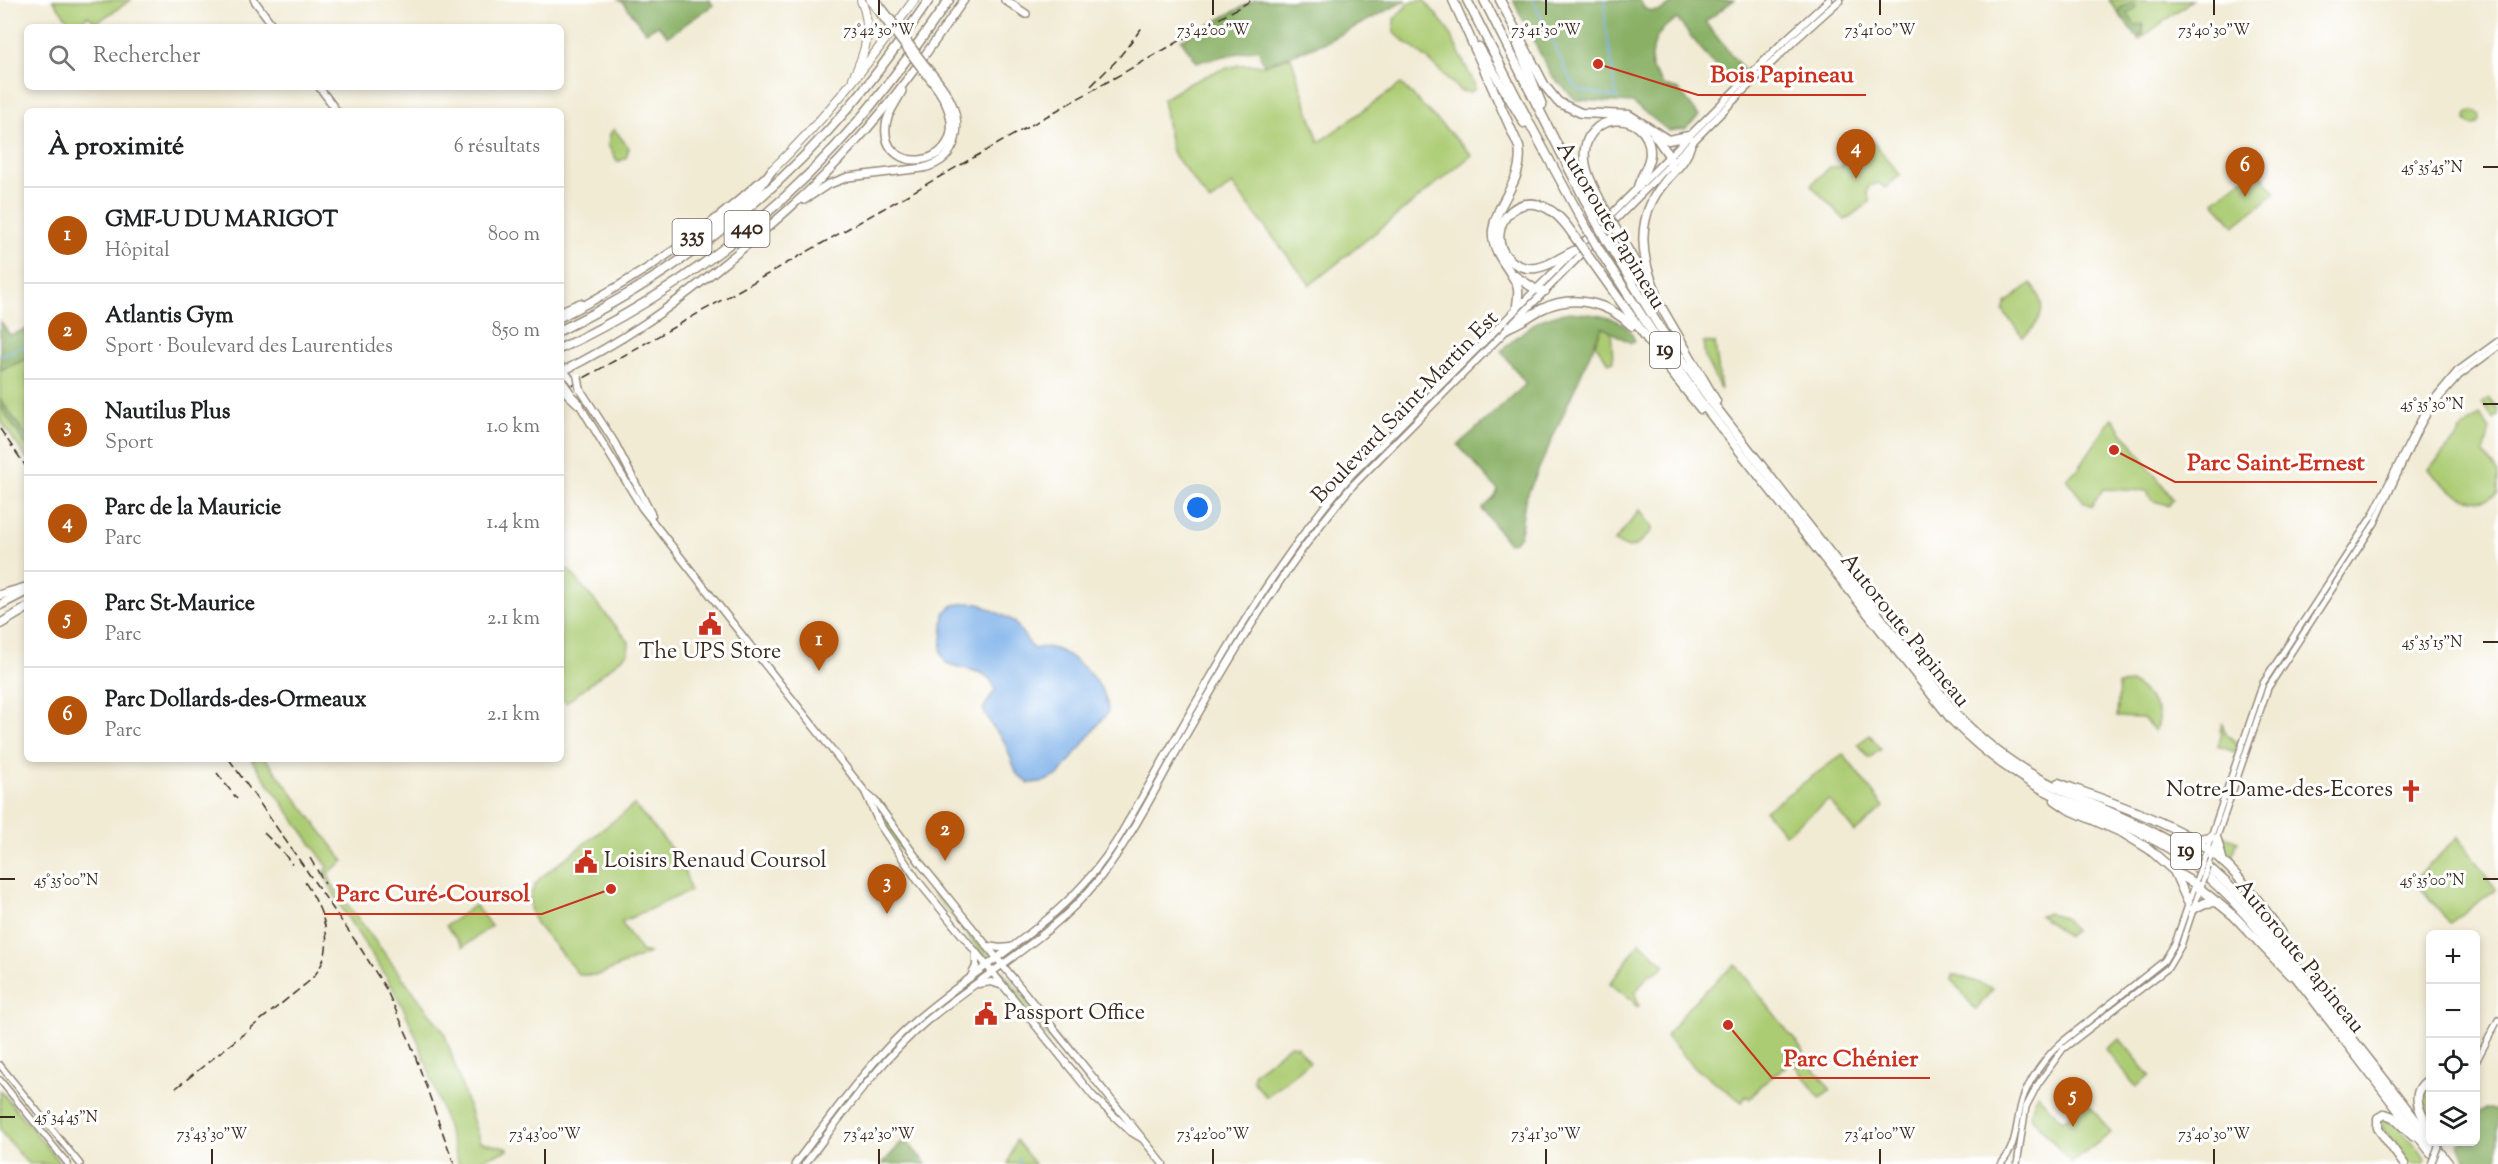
<!DOCTYPE html>
<html lang="fr">
<meta charset="utf-8">
<style>
body{margin:0;font-family:"Sorts Mill Goudy",serif;background:#f6f6f6;color:#202124}
.controls{position:absolute;right:18px;bottom:18px;display:grid;overflow:hidden;border-radius:9px;box-shadow:0 3px 9px #0003}
.controls button{width:54px;height:54px;display:grid;place-items:center;padding:0;border:0;border-bottom:2px solid #e0e0e0;background:#fff;color:#202124;font:30px sans-serif}
.you{position:absolute;left:1198px;top:508px;width:21px;height:21px;margin:-15px;border:4px solid #fff;border-radius:50%;background:#1a73e8;box-shadow:0 0 0 9px #1a73e833}
.badge{display:grid;place-items:center;width:39px;height:39px;border-radius:50%;background:#b45309;color:#fff;font-size:20px;font-weight:700}
.pin{position:absolute;translate:-50% -50px;filter:drop-shadow(0 2px 3px #0008)}
.pin::after{content:'';position:absolute;top:32px;width:21px;height:18px;background:inherit;clip-path:polygon(0 0,100% 0,50% 100%)}
.list{margin:0;padding:0;list-style:none}
h2{display:flex;justify-content:space-between;align-items:center;height:78px;margin:0;padding:0 24px;font-size:26px}
h2 small{font-size:20px;font-weight:400;color:#757577}
.list li{display:grid;grid-template-columns:39px 1fr auto;gap:18px;align-items:center;box-sizing:border-box;height:96px;padding:0 24px;border-top:2px solid #e0e0e0}
.list b{display:block;font-size:22px;white-space:nowrap}
.list p{margin:0;font-size:20px;white-space:nowrap;color:#757577}
.list em{font-size:20px;font-style:normal;color:#757577}
.icon{flex:none;width:33px;height:33px;fill:none;stroke:currentColor;stroke-width:2;stroke-linecap:round;stroke-linejoin:round}
.map{position:relative;flex:none;width:2498px;height:1164px;overflow:hidden}
.search{position:absolute;background:#fff;box-shadow:0 3px 9px #0003;left:24px;top:24px;width:540px;height:66px;display:flex;align-items:center;gap:15px;box-sizing:border-box;padding:0 21px;border-radius:9px;color:#757577;font-size:22px}
.panel{position:absolute;background:#fff;box-shadow:0 3px 9px #0003;left:24px;top:108px;width:540px;height:654px;border-radius:9px}
.map>svg:first-child{display:block}
</style>
<div class="map">
<svg width="2498" height="1164" viewBox="0 0 2498 1164">
<rect width="100%" height="100%" fill="#fff"/>
<filter id="ink" filterUnits="userSpaceOnUse"><feTurbulence type="fractalNoise" baseFrequency=".0167" numOctaves="2"/><feDisplacementMap in="SourceGraphic" scale="12" xChannelSelector="R" yChannelSelector="G"/><feConvolveMatrix kernelMatrix="1 2 1 2 8 2 1 2 1" color-interpolation-filters="sRGB"/></filter>
<filter id="wash" filterUnits="userSpaceOnUse"><feTurbulence type="fractalNoise" baseFrequency=".008" numOctaves="4" result="noise"/><feDisplacementMap in="SourceGraphic" scale="24" xChannelSelector="R" yChannelSelector="G"/><feGaussianBlur stdDeviation="1.35" result="paint"/><feColorMatrix in="noise" values="0 0 0 0 0 0 0 0 0 0 0 0 0 0 0 0 0 1.4 0 .05"/><feComposite in="paint" operator="in"/></filter>
<g filter="url(#wash)">
<rect width="100%" height="100%" fill="#f1ebd4"/>
<!-- green -->
<g fill="#accc73" stroke="#747b48" stroke-width="1.5">
<path d="M53,0H131L96,23L88,16L73,27Z"/>
<path d="M1424,0L1447,28L1474,83L1475,89L1470,92L1460,91L1431,62L1394,33V19L1410,2Z"/>
<path d="M2109,0H2192L2139,40Z"/>
<path d="M1291,57L1319,142L1401,84L1472,155L1310,285L1232,184L1210,202L1172,152L1163,99L1188,84L1217,71L1239,65H1264Z"/>
<circle cx="2473" cy="118" r="7"/>
<path d="M614,129L629,148L626,158L618,162L608,145L610,134Z"/>
<path d="M1869,137L1900,175L1885,188L1879,183L1869,186L1867,192L1870,202L1845,220L1811,185L1830,167H1840L1844,163L1843,157Z"/>
<path d="M2256,168L2276,193L2234,226L2214,201Z"/>
<path d="M2031,283C2048,306 2044,320 2023,337L2003,311L2006,303Z"/>
<path d="M1602,327L1611,330L1613,361L1609,363L1595,344Z"/>
<path d="M1703,342L1715,343L1721,390L1705,358Z"/>
<path d="M27,359V437L0,399V370Z"/>
<path d="M2489,398L2498,409V416L2494,419L2482,403Z"/>
<path d="M0,406L27,446V459L0,420Z"/>
<path d="M2480,415L2490,429L2484,454L2498,473V494C2473,512 2443,488 2429,469L2460,434L2459,432Z"/>
<path d="M2112,418L2173,499L2169,506C2161,501 2149,504 2148,491L2103,489L2092,506L2084,502L2067,480V477L2078,469Z"/>
<path d="M1387,442L1315,526L1268,590L1267,588C1304,537 1341,487 1387,442Z"/>
<path d="M1640,510L1652,527V531L1636,546L1629,548L1614,542Z"/>
<path d="M568,569L629,642L628,653L566,703L561,697V574Z"/>
<path d="M2131,683C2141,687 2158,706 2159,717C2159,722 2157,728 2155,731L2143,718L2117,717L2119,684Z"/>
<path d="M2222,724L2226,733L2238,745L2235,752L2218,746L2222,732L2220,731Z"/>
<path d="M1870,735L1881,749L1869,758L1858,744Z"/>
<path d="M1843,754L1884,807L1855,832L1829,800L1785,834L1765,811Z"/>
<path d="M251,759H266L344,861L328,873L332,884L444,1032L480,1142L508,1148V1150L469,1164H459C440,1108 425,1048 397,996C375,954 342,917 324,873L328,867Z"/>
<path d="M875,804L897,835L903,850H901L884,827L873,805Z"/>
<path d="M634,805C654,829 686,858 690,891L621,922L641,951L649,953L599,975H579L536,923C526,906 528,893 540,878Z"/>
<path d="M2223,836L2238,841L2230,862L2223,847Z"/>
<path d="M2458,837L2496,889L2450,923L2414,880Z"/>
<path d="M911,858L991,956L987,959L916,873L909,859Z"/>
<path d="M475,905L491,926L463,947L446,926Z"/>
<path d="M2048,913L2064,917L2074,931L2067,936L2040,916Z"/>
<path d="M1640,942L1665,965L1655,973L1649,974L1635,993L1639,1006H1636L1631,999L1610,984Z"/>
<path d="M1735,964L1804,1052L1759,1087L1750,1099L1746,1096L1742,1102L1694,1067L1666,1036L1691,1004Z"/>
<path d="M1002,971L1082,1068L1086,1080L1069,1063L997,974Z"/>
<path d="M1952,974H1954L1993,988L1976,1010L1951,979Z"/>
<path d="M2120,1039L2150,1076L2136,1087L2106,1049Z"/>
<path d="M1290,1045L1297,1046L1310,1062L1266,1097L1253,1081L1254,1073Z"/>
<path d="M1803,1055L1831,1090L1820,1098L1793,1063Z"/>
<path d="M2430,1082V1122C2421,1106 2416,1096 2430,1082Z"/>
<path d="M0,1090L61,1164H28L0,1131Z"/>
<path d="M2037,1094L2062,1121L2087,1102L2111,1133L2071,1163L2030,1115Z"/>
<path d="M2383,1118L2394,1122L2426,1159L2424,1164H2409L2383,1129L2381,1119Z"/>
<path d="M1016,1140L1035,1164H1008Z"/>
</g>
<!-- forest -->
<g fill="#89b065" stroke="#626d42" stroke-width="1.5">
<path d="M619,0H709L713,5L668,36L658,25L646,32L624,3Z"/>
<path d="M1255,0H1407L1326,42L1264,65L1258,49L1197,62L1181,40Z"/>
<path d="M1513,0H1640L1644,8C1656,15 1666,10 1675,0H1734L1705,22L1745,72L1730,85L1677,19L1664,28L1656,38L1651,56L1652,69L1664,86L1679,90L1699,116L1685,129L1669,131L1633,103L1576,100L1551,75Z"/>
<path d="M2133,4L2136,6L2135,9L2127,13L2135,25L2143,24L2142,36L2137,37L2119,14L2121,7Z"/>
<path d="M1570,312C1593,314 1628,315 1635,342L1631,343L1602,327L1525,500L1520,536L1515,542L1508,543L1482,509L1494,498L1498,490L1458,445L1526,384L1501,351C1526,329 1535,317 1570,312Z"/>
<path d="M0,321L10,335L27,329V359L0,370Z"/>
<path d="M0,399L27,437V446L0,406Z"/>
<path d="M2486,1109H2498V1161L2495,1164H2469L2458,1144L2461,1142H2476L2477,1112Z"/>
<path d="M905,1139L926,1164H882Z"/>
</g>
<!-- water -->
<path fill="#7cb0e9" stroke="#5c6d84" stroke-width="1.5" d="M968,603L980,604L1014,621L1033,649C1039,648 1046,646 1052,648C1076,655 1108,686 1108,712L1059,775L1041,783H1029L1017,774L1004,741L992,726L983,709L995,690C991,668 964,671 946,663L941,652L944,613L953,605Z"/>
<g fill="none" stroke-linecap="round" stroke-linejoin="round">
<!-- stream -->
<g stroke="#7cb0e9" stroke-width="1.5">
<path d="M1533,0L1570,79L1579,90L1617,98L1605,21V0"/>
<path d="M0,355L27,346"/>
<path d="M1019,1157V1164"/>
</g>
</g>
</g>
<g filter="url(#ink)">
<g fill="none" stroke-linecap="round" stroke-linejoin="round">
<!-- tertiary casing -->
<g stroke="#968a79" stroke-width="8">
<g id="tertiary">
<path d="M2206,851L2263,683L2372,516L2427,407L2457,371L2498,341"/>
<path d="M2207,866L2268,688L2375,523L2418,430L2430,409L2459,376L2498,347"/>
<path d="M2476,1062L2498,1020"/>
<path d="M0,1065L80,1164"/>
<path d="M0,1080L68,1164"/>
<path d="M2001,1164C2018,1144 2015,1125 2022,1101C2028,1081 2046,1056 2062,1042L2164,961L2175,943L2196,882"/>
<path d="M2017,1164L2026,1107L2038,1084L2063,1049L2168,968L2181,946L2201,886"/>
</g>
</g>
<!-- secondary casing -->
<g stroke="#968a79" stroke-width="9">
<g id="secondary">
<path d="M254,0L274,27"/>
<path d="M319,87L337,111"/>
<path d="M561,366L572,381"/>
<path d="M580,389L615,443L652,515"/>
<path d="M579,404L642,508L866,793L876,802L921,864L1163,1164"/>
<path d="M866,794L880,825L918,881L1093,1096L1131,1132L1141,1138"/>
<path d="M988,946L1000,948L1010,947"/>
<path d="M971,976L976,966V953"/>
<path d="M978,984L991,982L1003,986"/>
<path d="M795,1164C833,1114 869,1061 916,1020C989,957 1066,923 1119,837C1192,713 1255,584 1351,475L1782,43L1829,0"/>
<path d="M805,1164C843,1114 880,1060 928,1020C985,973 1053,937 1099,879C1132,837 1156,787 1183,740C1235,649 1285,564 1353,485L1741,93L1794,41L1840,0"/>
</g>
</g>
<!-- primary casing -->
<g stroke="#968a79" stroke-width="10">
<g id="primary">
<path d="M870,0L889,25"/>
<path d="M876,0L892,21"/>
<path d="M1005,0L1026,14"/>
<path d="M902,91C897,102 887,113 886,125C880,180 974,168 946,104C941,91 931,80 922,69"/>
<path d="M804,200L827,185L848,177L923,168C959,160 964,124 948,96C942,85 933,75 925,65"/>
<path d="M561,311L580,303"/>
<path d="M561,317C634,281 704,233 764,178"/>
<path d="M561,372C622,342 667,310 720,267C767,229 813,190 854,144C894,100 929,50 964,0"/>
</g>
</g>
<!-- trunk casing -->
<g stroke="#968a79" stroke-width="10">
<g id="trunk">
<path d="M853,78C866,52 873,28 861,0"/>
<path d="M772,170C826,118 871,61 914,0"/>
</g>
</g>
<!-- motorway casing -->
<g stroke="#968a79" stroke-width="11">
<g id="motorway">
<path d="M1453,0L1519,147C1525,180 1497,200 1493,230C1491,253 1509,266 1517,285C1520,292 1517,300 1517,307"/>
<path d="M1467,0L1531,126L1582,220"/>
<path d="M1484,0L1592,214"/>
<path d="M1500,0L1545,86L1558,102L1581,113L1629,115L1668,140L1689,136"/>
<path d="M1518,45L1542,105"/>
<path d="M1479,47L1524,123"/>
<path d="M1654,134L1668,154L1671,166"/>
<path d="M1602,204C1595,190 1587,176 1585,161C1579,110 1650,107 1650,153C1650,165 1641,175 1638,187"/>
<path d="M1572,233C1527,166 1477,231 1510,260C1517,266 1526,269 1536,268C1549,267 1562,256 1574,251"/>
<path d="M1618,233L1716,401"/>
<path d="M702,238L757,191L772,170"/>
<path d="M1608,243L1660,328L1710,400L1957,715C1983,742 2011,764 2044,781C2097,809 2153,826 2202,862C2244,894 2275,939 2308,981C2348,1034 2390,1086 2430,1139"/>
<path d="M1600,251L1651,330L1701,402L1952,720C1983,752 2018,778 2058,797C2104,818 2152,833 2192,864C2239,900 2273,948 2310,995C2353,1051 2396,1108 2440,1164"/>
<path d="M1591,260L1668,368L1701,409"/>
<path d="M1512,274L1535,289L1545,291"/>
<path d="M1656,291C1639,255 1637,215 1664,183C1674,170 1686,162 1690,146"/>
<path d="M1509,327C1522,322 1530,315 1542,309C1573,294 1608,302 1632,326"/>
<path d="M561,330C672,276 770,200 850,106C879,72 904,36 929,0"/>
<path d="M561,348C675,294 777,216 859,120C891,82 920,41 949,0"/>
<path d="M0,595L27,587"/>
<path d="M0,605L27,591"/>
<path d="M0,624L27,608"/>
<path d="M2058,783C2102,799 2168,821 2205,847C2240,872 2274,919 2294,956"/>
<path d="M2055,800L2068,809L2123,833L2149,849L2175,872L2192,882L2234,916L2290,975"/>
<path d="M2194,840L2211,837"/>
<path d="M2217,840L2223,862"/>
<path d="M2175,873L2188,902"/>
<path d="M2193,909L2205,903L2217,902"/>
<path d="M2430,1079C2407,1093 2421,1113 2430,1131"/>
<path d="M2432,1142L2449,1164"/>
<path d="M2404,1164L2378,1128V1118L2385,1114L2393,1117L2413,1136"/>
</g>
</g>
<!-- tertiary -->
<use href="#tertiary" stroke="#fff" stroke-width="5"/>
<!-- secondary -->
<use href="#secondary" stroke="#fff" stroke-width="6"/>
<!-- primary -->
<use href="#primary" stroke="#fff" stroke-width="7"/>
<!-- trunk -->
<use href="#trunk" stroke="#fff" stroke-width="8"/>
<!-- motorway -->
<use href="#motorway" stroke="#fff" stroke-width="8"/>
<!-- rail -->
<g stroke="#3b2a1e" stroke-width="1.5" stroke-dasharray="9 4.5" stroke-linecap="butt">
<path d="M1091,86L1117,60L1144,25"/>
<path d="M561,391L1252,0"/>
<path d="M0,429L27,468"/>
<path d="M229,759L361,949L386,989L409,1039L454,1164"/>
<path d="M217,773L237,799"/>
<path d="M264,833L282,851L292,864"/>
<path d="M310,858L325,884"/>
<path d="M176,1088L307,983C340,954 326,913 304,881"/>
</g>
<!-- tertiary-bridge casing -->
<g stroke="#968a79" stroke-width="8" stroke-linecap="butt">
<g id="tertiary-bridge">
<path d="M2197,878L2205,855"/>
<path d="M2202,882L2207,866"/>
<path d="M2431,1164L2440,1142"/>
</g>
</g>
<!-- secondary-bridge casing -->
<g stroke="#968a79" stroke-width="9" stroke-linecap="butt">
<path id="secondary-bridge" d="M561,379L571,393"/>
</g>
<!-- primary-bridge casing -->
<g stroke="#968a79" stroke-width="10" stroke-linecap="butt">
<g id="primary-bridge">
<path d="M892,21L925,65"/>
<path d="M889,25L922,69"/>
<path d="M578,377L580,389"/>
</g>
</g>
<!-- motorway-bridge casing -->
<g stroke="#968a79" stroke-width="11" stroke-linecap="butt">
<g id="motorway-bridge">
<path d="M1602,204L1618,233"/>
<path d="M1592,214L1608,243"/>
<path d="M1582,220L1600,251"/>
<path d="M1572,233L1591,260"/>
<path d="M561,387L579,404"/>
</g>
</g>
<!-- tertiary-bridge -->
<use href="#tertiary-bridge" stroke="#fff" stroke-width="5"/>
<!-- secondary-bridge -->
<use href="#secondary-bridge" stroke="#fff" stroke-width="6"/>
<!-- primary-bridge -->
<use href="#primary-bridge" stroke="#fff" stroke-width="7"/>
<!-- motorway-bridge -->
<use href="#motorway-bridge" stroke="#fff" stroke-width="8"/>
</g>
</g>
<!-- ticks -->
<path fill="none" stroke="#3b2a1e" stroke-width="2" d="M879,0V15M1213,0V15M1546,0V15M1880,0V15M2214,0V15M2483,167H2498M2483,404H2498M2483,642H2498M0,879H15M2483,879H2498M0,1117H15M212,1149V1164M545,1149V1164M879,1149V1164M1213,1149V1164M1546,1149V1164M1880,1149V1164M2214,1149V1164"/>
<!-- icons -->
<defs>
<g id="civic-bare" transform="scale(1.8)"><path d="M-.6-6.5H3V-4.5H.6V-3L4-1V1h2V6H-6V1h2V-1L-.6-3ZM-1.2 2.5V6h2.4V2.5Z" fill="#c8321e" stroke="#fff" stroke-width="2.5" paint-order="stroke"/></g>
<g id="church-bare" transform="scale(1.8)"><path d="M-1.2-6h2.4v3.5h3.3v2.4h-3.3V6h-2.4V-.1h-3.3v-2.4h3.3Z" fill="#c8321e" stroke="#fff" stroke-width="2.5" paint-order="stroke"/></g>
</defs>
<g fill-rule="evenodd">
<use href="#civic-bare" x="710" y="624"/>
<use href="#church-bare" x="2411" y="791"/>
<use href="#civic-bare" x="586" y="862"/>
<use href="#civic-bare" x="986" y="1014"/>
</g>
<g text-anchor="middle" dominant-baseline="central" stroke-width="6" stroke-linejoin="round" paint-order="stroke">
<!-- shield labels -->
<g fill="#fff" stroke="#766a62" stroke-width="1.5">
<rect x="724.5" y="211" width="45" height="36" rx="4.5"/>
<rect x="672.5" y="219" width="39" height="36" rx="4.5"/>
<rect x="1650" y="332" width="30" height="36" rx="4.5"/>
<rect x="2171" y="833" width="30" height="36" rx="4.5"/>
</g>
<g font-size="21" font-weight="bold" fill="#3b2a1e">
<text x="747" y="229">440</text>
<text x="692" y="237">335</text>
<text x="1665" y="350">19</text>
<text x="2186" y="851">19</text>
</g>
<!-- street labels -->
<g font-size="22" fill="#3b2a1e" stroke="#fff">
<text transform="translate(1610 226) rotate(59)">Autoroute Papineau</text>
<text transform="translate(1406 408) rotate(-46)">Boulevard Saint-Martin Est</text>
<text transform="translate(1904 631) rotate(51)">Autoroute Papineau</text>
<text transform="translate(2299 957) rotate(51)">Autoroute Papineau</text>
</g>
<!-- poi labels -->
<g font-size="22" fill="#3b2a1e" stroke="#fff" text-anchor="start">
<text x="710" y="653" text-anchor="middle">The UPS Store</text>
<text x="2393" y="791" text-anchor="end">Notre-Dame-des-Ecores</text>
<text x="604" y="862">Loisirs Renaud Coursol</text>
<text x="1004" y="1014">Passport Office</text>
</g>
</g>
<g font-size="15" text-anchor="middle" fill="#3b2a1e" stroke="#fff" stroke-width="6" stroke-linejoin="round" paint-order="stroke">
<text x="879" y="35">73°42'30"W</text>
<text x="1213" y="35">73°42'00"W</text>
<text x="1546" y="35">73°41'30"W</text>
<text x="1880" y="35">73°41'00"W</text>
<text x="2214" y="35">73°40'30"W</text>
<text x="2432" y="172">45°35'45"N</text>
<text x="2432" y="409">45°35'30"N</text>
<text x="2432" y="647">45°35'15"N</text>
<text x="66" y="885">45°35'00"N</text>
<text x="2432" y="885">45°35'00"N</text>
<text x="66" y="1122">45°34'45"N</text>
<text x="212" y="1139">73°43'30"W</text>
<text x="545" y="1139">73°43'00"W</text>
<text x="879" y="1139">73°42'30"W</text>
<text x="1213" y="1139">73°42'00"W</text>
<text x="1546" y="1139">73°41'30"W</text>
<text x="1880" y="1139">73°41'00"W</text>
<text x="2214" y="1139">73°40'30"W</text>
</g>
<!-- callouts -->
<path fill="none" stroke="#c8321e" stroke-width="2" d="M1598 64L1698 95H1866M2114 450L2175 482H2377M611 889L542 914H324M1728 1025L1772 1078H1930"/>
<g fill="#c8321e" stroke="#fff" stroke-width="2">
<circle cx="1598" cy="64" r="6"/>
<circle cx="2114" cy="450" r="6"/>
<circle cx="611" cy="889" r="6"/>
<circle cx="1728" cy="1025" r="6"/>
</g>
<g font-size="24" text-anchor="middle" font-weight="bold" fill="#c8321e" stroke="#fff" stroke-width="6" stroke-linejoin="round" paint-order="stroke">
<text x="1782" y="82">Bois Papineau</text>
<text x="2276" y="470">Parc Saint-Ernest</text>
<text x="433" y="901">Parc Curé-Coursol</text>
<text x="1851" y="1066">Parc Chénier</text>
</g>
</svg>
<div class="controls">
<button>+</button>
<button>−</button>
<button><svg class="icon" aria-label="locate" viewBox="0 0 24 24"><circle cx="12" cy="12" r="6"/><path d="M12 2v4M12 18v4M2 12h4M18 12h4"/></svg></button>
<button><svg class="icon" aria-label="layers" viewBox="0 0 24 24"><path d="M12 4l9 5-9 5-9-5zM3 14l9 5 9-5"/></svg></button>
</div>
<div class="you"></div>
<div class="pin badge" style="left:819px;top:671px">1</div>
<div class="pin badge" style="left:945px;top:861px">2</div>
<div class="pin badge" style="left:887px;top:914px">3</div>
<div class="pin badge" style="left:1856px;top:179px">4</div>
<div class="pin badge" style="left:2073px;top:1127px">5</div>
<div class="pin badge" style="left:2245px;top:197px">6</div>
<div class="search"><svg class="icon" aria-label="search" viewBox="0 0 24 24"><circle cx="10" cy="10" r="6"/><path d="M15 15l6 6"/></svg>Rechercher</div>
<section class="panel">
<h2>À proximité<small>6 résultats</small></h2>
<ul class="list">
<li><span class="badge">1</span><div><b>GMF-U DU MARIGOT</b><p>Hôpital</p></div><em>800 m</em></li>
<li><span class="badge">2</span><div><b>Atlantis Gym</b><p>Sport · Boulevard des Laurentides</p></div><em>850 m</em></li>
<li><span class="badge">3</span><div><b>Nautilus Plus</b><p>Sport</p></div><em>1.0 km</em></li>
<li><span class="badge">4</span><div><b>Parc de la Mauricie</b><p>Parc</p></div><em>1.4 km</em></li>
<li><span class="badge">5</span><div><b>Parc St-Maurice</b><p>Parc</p></div><em>2.1 km</em></li>
<li><span class="badge">6</span><div><b>Parc Dollards-des-Ormeaux</b><p>Parc</p></div><em>2.1 km</em></li>
</ul>
</section>
</div>
